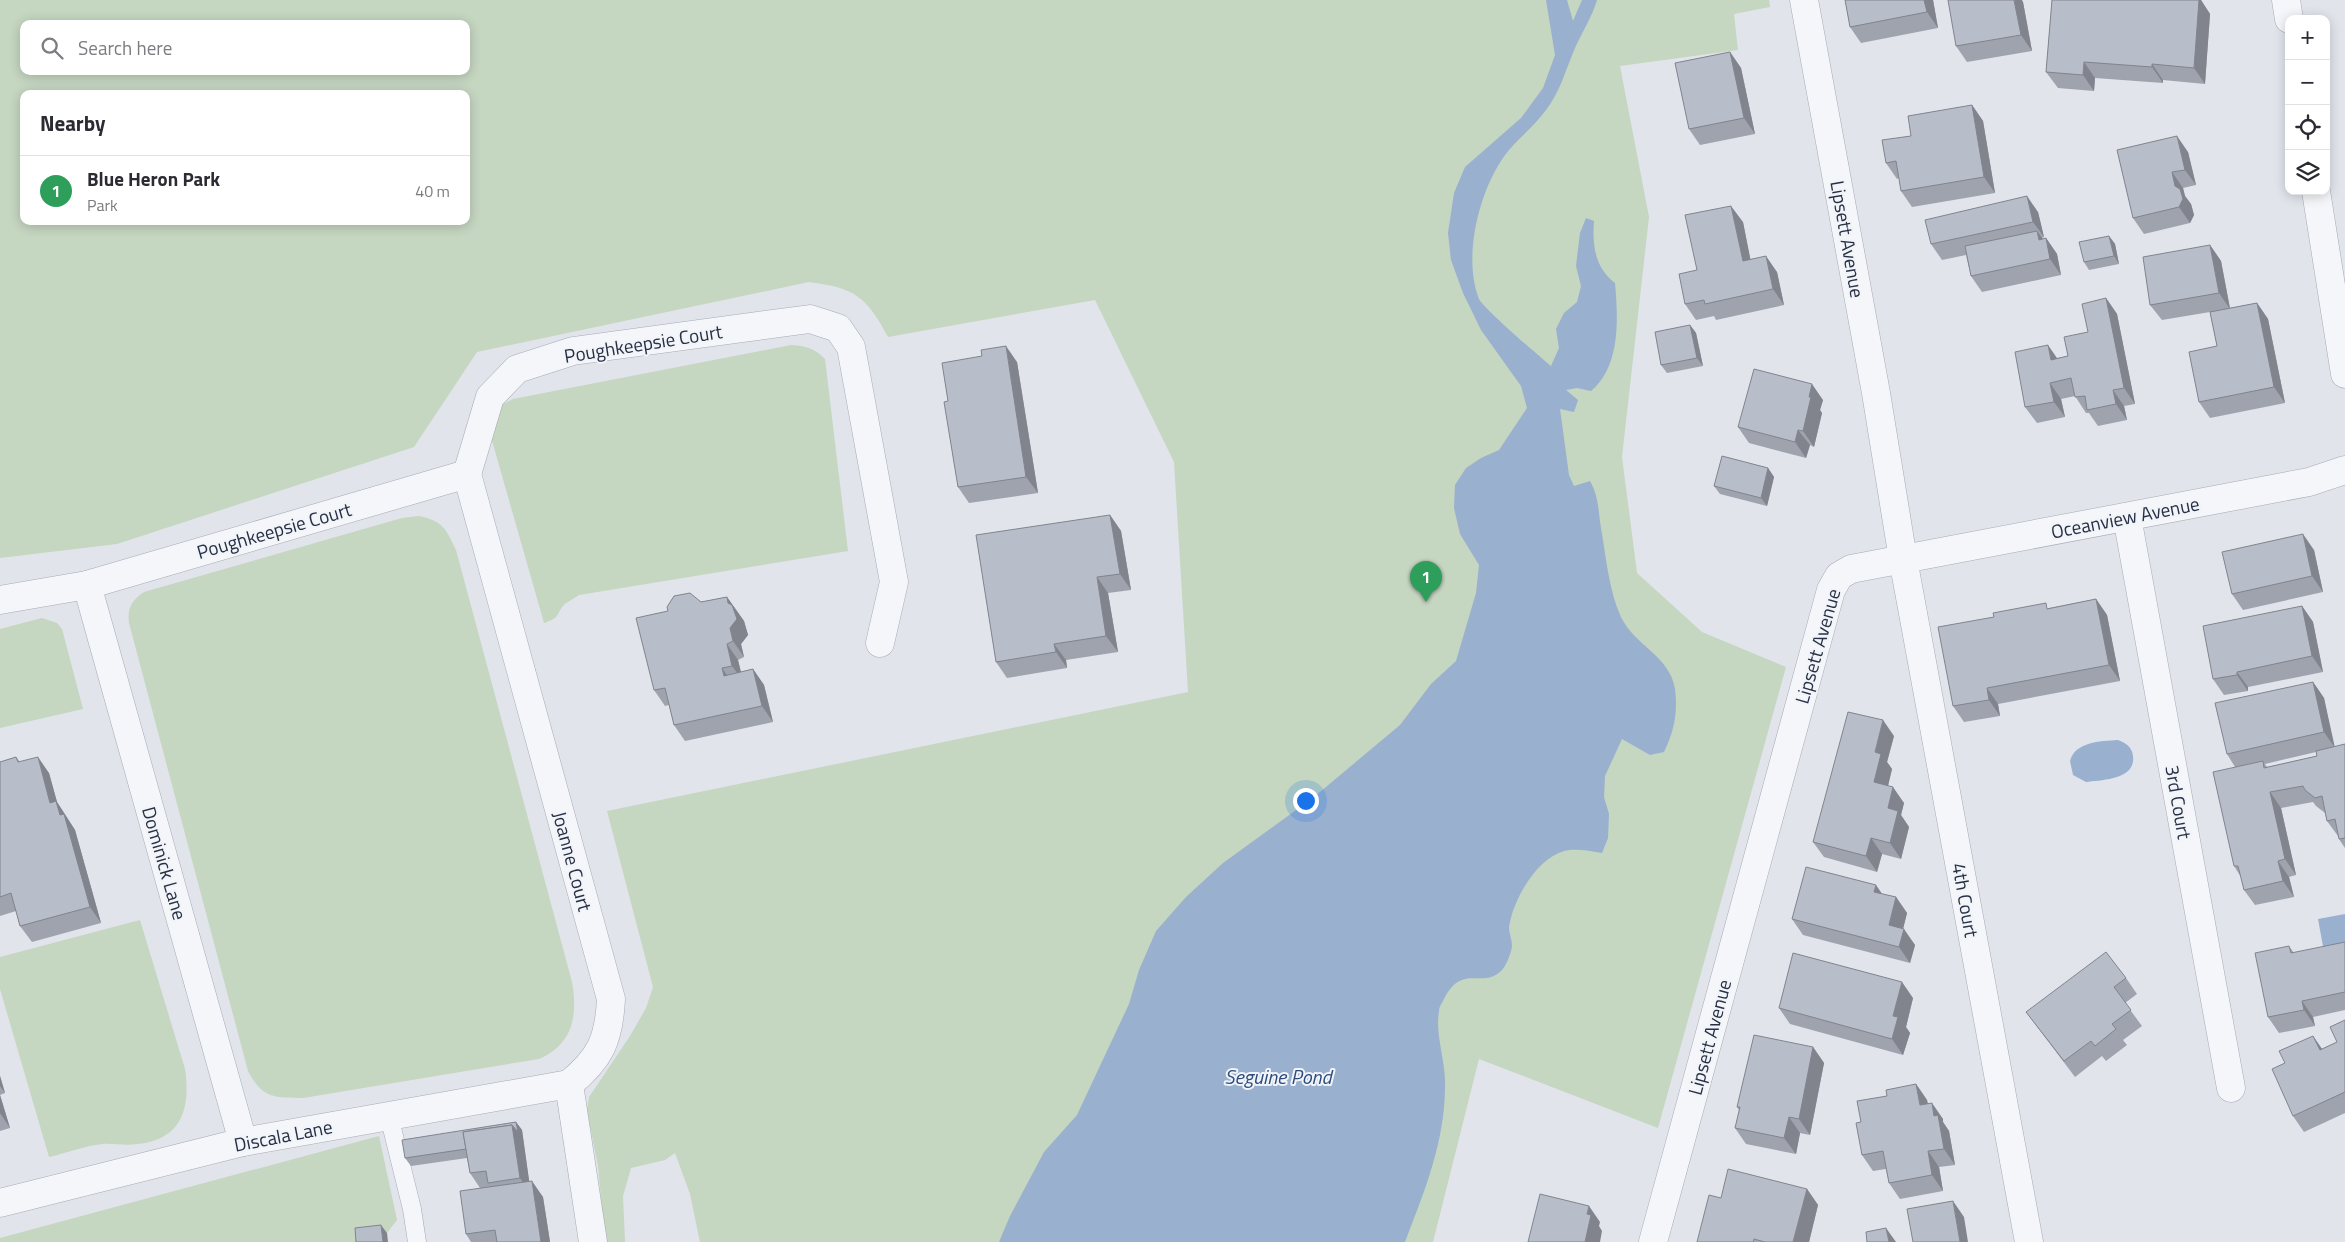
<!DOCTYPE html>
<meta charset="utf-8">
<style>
body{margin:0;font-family:"Titillium Web",sans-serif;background:#f7f7f7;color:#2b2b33}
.controls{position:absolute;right:15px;top:15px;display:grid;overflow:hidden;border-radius:10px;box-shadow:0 2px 12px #0003}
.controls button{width:45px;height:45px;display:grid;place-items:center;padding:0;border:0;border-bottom:1px solid #e1e1e2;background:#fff;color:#2b2b33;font:25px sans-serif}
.you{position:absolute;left:1305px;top:800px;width:18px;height:18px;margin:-12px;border:4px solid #fff;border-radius:50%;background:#1a73e8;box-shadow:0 0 0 8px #1a73e833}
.badge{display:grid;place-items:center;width:32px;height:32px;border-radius:50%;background:#111827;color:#fff;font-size:16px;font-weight:700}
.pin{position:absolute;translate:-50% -41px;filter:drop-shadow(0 1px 2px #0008)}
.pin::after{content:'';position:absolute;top:26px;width:18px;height:15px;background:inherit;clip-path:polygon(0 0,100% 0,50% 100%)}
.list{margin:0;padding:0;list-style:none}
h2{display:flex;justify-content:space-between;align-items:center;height:65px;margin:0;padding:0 20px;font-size:21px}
h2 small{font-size:16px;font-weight:400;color:#7c7c81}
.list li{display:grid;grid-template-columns:32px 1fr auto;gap:15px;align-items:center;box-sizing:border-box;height:70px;padding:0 20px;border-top:1px solid #e1e1e2}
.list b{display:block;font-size:19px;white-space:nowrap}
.list p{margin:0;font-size:16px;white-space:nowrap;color:#7c7c81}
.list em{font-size:16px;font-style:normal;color:#7c7c81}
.icon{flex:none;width:28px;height:28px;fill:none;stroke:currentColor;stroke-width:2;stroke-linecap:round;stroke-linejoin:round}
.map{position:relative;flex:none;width:2345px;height:1242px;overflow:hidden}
.search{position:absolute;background:#fff;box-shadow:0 2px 12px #0003;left:20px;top:20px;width:450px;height:55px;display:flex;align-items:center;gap:12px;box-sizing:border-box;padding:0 18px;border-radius:10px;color:#7c7c81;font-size:19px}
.panel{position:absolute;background:#fff;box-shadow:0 2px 12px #0003;left:20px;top:90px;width:450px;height:135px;border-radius:10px}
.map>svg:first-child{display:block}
</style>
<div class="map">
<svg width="2345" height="1242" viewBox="0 0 2345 1242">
<rect width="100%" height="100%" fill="#e1e4eb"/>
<!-- green -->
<g fill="#c5d6c1" fill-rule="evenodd">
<path d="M0,0H1769L1770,7L1734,14L1738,50L1620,66L1649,217L1622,457L1637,573L1702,632L1786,667L1658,1128L1479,1059L1433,1242H700L690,1194L675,1153L665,1160L631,1168L623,1196L625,1242H605L598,1166L587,1111L589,1097L630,1036L646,1008L653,987L607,811L1188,692L1174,462L1095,300L888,337C866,296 855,288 809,282L477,352L414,447L117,544L0,558ZM24,24H466V71H24ZM24,94H466V221H24Z"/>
<path d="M791,345C806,346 814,348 825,359L848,551L579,595C575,598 569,601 565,604C555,614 562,617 544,623L491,437L499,406L513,399Z"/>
<path d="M419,516C443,521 446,529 456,550L572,982C578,1016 573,1044 539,1059L303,1098C273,1097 263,1099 248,1071L129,623C127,608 132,600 144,592L402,518Z"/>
<path d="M42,618L57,623L62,629L83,709L0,728V629Z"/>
<path d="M140,920L185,1069C191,1109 181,1140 137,1144C125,1146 113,1143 102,1144C85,1146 66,1153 49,1157L0,989V957Z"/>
<path d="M379,1136L397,1220L387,1233L361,1242H0V1238Z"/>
</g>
<!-- water -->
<g fill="#99b0ce">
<path d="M1546,0H1567L1573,21L1582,0H1597C1592,17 1582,32 1575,48C1566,69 1560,92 1546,110C1533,128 1513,142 1501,161C1478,196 1463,259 1479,299C1482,307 1540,357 1551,366L1559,348L1556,329L1564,313L1577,302L1581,286L1576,266L1580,233L1586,218L1594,221C1592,245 1595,268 1615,283C1618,318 1621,366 1591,391L1577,388L1566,390L1578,400L1574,412L1560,409L1569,475L1574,486L1590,481C1599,497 1598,510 1601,528C1606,557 1609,591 1621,617C1634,645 1670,656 1675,689C1678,712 1674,732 1664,752L1650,755L1622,739L1605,776L1604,797L1609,814L1608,838L1602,853C1590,851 1576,848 1564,851C1536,859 1513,900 1509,927C1509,933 1512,940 1512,946C1512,951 1506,966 1502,970C1482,990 1464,963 1445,997C1443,1002 1439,1006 1439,1011C1435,1034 1445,1059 1445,1082C1446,1139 1425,1190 1405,1242H999L1010,1216L1044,1152L1077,1115L1129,1004L1139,970L1156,931L1186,897L1223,863L1314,797L1400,725L1431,684L1456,661L1476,593L1479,565L1460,534L1454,508L1455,485L1466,468L1481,458L1499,450L1527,408L1521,386L1481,330L1463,293L1451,260L1448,233L1454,193L1465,167L1521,118L1543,88L1555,55Z"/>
<path d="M2118,740C2126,743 2132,747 2133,756C2136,780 2101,780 2086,782L2073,775L2070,761C2075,742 2100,741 2118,740Z"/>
<path d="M2345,914V948L2324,952L2318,919Z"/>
</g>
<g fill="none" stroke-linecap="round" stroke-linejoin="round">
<!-- service casing -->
<g stroke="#a6aab6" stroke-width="19">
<path id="service" d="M389,1116L412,1209L417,1242"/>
</g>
<!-- minor casing -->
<g stroke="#a6aab6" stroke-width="29">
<g id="minor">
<path d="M1804,0L1876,393L1903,559L2029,1242"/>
<path d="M2286,0L2289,19"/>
<path d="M2316,191L2345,374"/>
<path d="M2127,517L2231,1088"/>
<path d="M87,585L243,1142"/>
<path d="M0,600L87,585L467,474L490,397L517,369L573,351L810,319L838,328L851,347L894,582L880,643"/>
<path d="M569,1084L593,1242"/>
<path d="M0,1203L243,1142L569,1084C600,1059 609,1040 611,999L467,474"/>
<path d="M1653,1242L1831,590L1839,576L1851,569L2309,482L2345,470"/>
</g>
</g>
<!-- service -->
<use href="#service" stroke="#f4f6f9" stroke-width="18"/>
<!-- minor -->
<use href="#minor" stroke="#f4f6f9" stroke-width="28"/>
</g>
<!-- wall -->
<g fill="#9ea3ae" fill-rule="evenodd">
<path d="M1845,0H1933L1938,28L1861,43L1850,27Z"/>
<path d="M2052,0H2201L2210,14L2205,84L2163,80V83L2095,78L2094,91L2058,88L2046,72Z"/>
<path d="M2023,2L2032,51L1967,62L1956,46Z"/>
<path d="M1730,52L1741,68L1755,134L1700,145L1689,129Z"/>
<path d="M1972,105L1983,121L1995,193L1912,207L1901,191L1899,178L1897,179L1886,163L1911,136Z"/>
<path d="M2188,152L2196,185L2183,188L2185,196L2191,204L2194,215L2190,223L2144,234L2133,218Z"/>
<path d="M2038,212L2044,237L2042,238L2043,239L2046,238L2057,254L2061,275L1982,292L1971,276L1966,255L1942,260L1931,244Z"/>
<path d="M1743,222L1750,259L1777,272L1784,305L1716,320L1714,316L1696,320L1685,304L1697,270Z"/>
<path d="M2109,236L2115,244L2119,264L2089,270L2084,262Z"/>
<path d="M2210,245L2221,261L2230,308L2257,303L2268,319L2285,403L2210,418L2199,402L2217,346L2210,312L2162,320L2150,305Z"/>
<path d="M2106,298L2117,314L2135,404L2124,406L2127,420L2098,426L2089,413H2086L2075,396L2061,399L2065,417L2037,423L2025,407L2057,358L2068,356L2088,332Z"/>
<path d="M1690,325L1696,333L1703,366L1667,373L1661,365Z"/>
<path d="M1017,362L1038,493L969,503L958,487L948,401Z"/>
<path d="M1823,400L1820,410L1822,413L1814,447L1810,445L1806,458L1749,443L1738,427Z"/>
<path d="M1768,468L1774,477L1767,506L1720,494L1714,486Z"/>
<path d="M1110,515L1121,531L1131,590L1108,593L1118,652L1066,660L1067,668L1007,678L996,662Z"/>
<path d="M2314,550L2323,592L2243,610L2232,594Z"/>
<path d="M727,597L744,621L748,635L741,644L744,657L738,660L741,672L753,669L764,685L773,722L685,741L674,725L669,705L665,706L654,690L668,611L701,602Z"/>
<path d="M2096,599L2107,615L2120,681L1998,704L2000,716L1964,722L1953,706L2049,608Z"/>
<path d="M2302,606L2313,622L2323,672L2248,687V691L2224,695L2213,679Z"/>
<path d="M2313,682L2324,698L2334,747L2345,744V848L2339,839L2338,836L2327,821L2325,813L2316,806L2313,802L2281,808L2296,875L2289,877L2294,897L2255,905L2244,890L2241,877L2234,866L2235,767L2227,754ZM2316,752L2317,756L2267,767L2265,764Z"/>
<path d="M1894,736L1887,762L1892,769L1888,786L1904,803L1901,815L1909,827L1901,859L1882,854L1877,872L1824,857L1813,842Z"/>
<path d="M16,757L20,762L49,773L57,802L75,830L101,923L32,942L20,926L16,911L0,916V762Z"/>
<path d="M1882,894L1896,897L1907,913L1903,929L1915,945L1910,963L1803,935L1792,919Z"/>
<path d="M2345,942V1010L2313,1017L2315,1026L2279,1033L2268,1017L2289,946L2294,953Z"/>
<path d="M2126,978L2137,994L2125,1003L2142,1026L2123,1040L2127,1045L2106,1061L2102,1056L2075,1077L2026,1012Z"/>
<path d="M1913,998L1906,1027L1910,1033L1903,1055L1790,1024L1779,1008Z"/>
<path d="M2345,1020V1113L2304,1132L2293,1116L2285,1063L2313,1036L2322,1049L2337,1042Z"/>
<path d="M1813,1047L1824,1063L1810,1135L1800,1133L1796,1154L1746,1144L1735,1128L1739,1110L1737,1107Z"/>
<path d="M0,1076L5,1093L0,1095L10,1128L0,1131Z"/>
<path d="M1916,1084L1927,1100L1928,1104L1943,1119V1122L1949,1131L1955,1165L1939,1167L1943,1191L1900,1199L1889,1183L1886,1169L1873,1171L1862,1155L1861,1122L1887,1096Z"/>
<path d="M516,1122L522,1130L529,1181L543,1197L550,1242H471L466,1234L480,1188L470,1173L467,1158L411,1166L405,1158Z"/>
<path d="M1807,1189L1818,1205L1809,1242H1697L1721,1198Z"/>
</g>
<!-- shaded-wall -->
<g fill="#81848d">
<path d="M1924,0H1933L1938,28L1927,12Z"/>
<path d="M2014,0H2022L2023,2L2032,51L2021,35Z"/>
<path d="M2199,0H2201L2210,14L2205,84L2194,68Z"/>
<path d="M1730,52L1741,68L1755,134L1744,118Z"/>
<path d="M2084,62L2095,78L2094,91L2083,75Z"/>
<path d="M2152,64L2163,80V83L2152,67Z"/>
<path d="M1972,105L1983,121L1995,193L1984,177Z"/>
<path d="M2177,136L2188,152L2196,185L2185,170Z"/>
<path d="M2172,172L2183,188L2185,196L2191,204L2194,215L2190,223L2179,207Z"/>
<path d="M2027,196L2038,212L2044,237L2033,222Z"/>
<path d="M1731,206L1743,222L1754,277L1743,261Z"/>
<path d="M2037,231L2048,246L2046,238L2057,254L2061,275L2050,259L2039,240Z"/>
<path d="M2109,236L2115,244L2119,264L2114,256Z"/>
<path d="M2210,245L2221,261L2230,309L2219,293Z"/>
<path d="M1766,256L1777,272L1784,305L1773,289Z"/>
<path d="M2106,298L2117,314L2135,404L2124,388Z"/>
<path d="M2257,303L2268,319L2285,403L2274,387Z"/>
<path d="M1690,325L1696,333L1703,366L1697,358Z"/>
<path d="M2048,345L2059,361L2051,360Z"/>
<path d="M1006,346L1017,362L1038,493L1026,477Z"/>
<path d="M2050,383L2061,399L2065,417L2054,402Z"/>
<path d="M1812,384L1823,400L1820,410L1822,413L1814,447L1803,431L1809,397Z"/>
<path d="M2113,390L2124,406L2127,420L2116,404Z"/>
<path d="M1798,430L1810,445L1806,458L1795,442Z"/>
<path d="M1768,468L1774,477L1767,506L1761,498Z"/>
<path d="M1110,515L1121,531L1131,590L1120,574Z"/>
<path d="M2303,534L2314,550L2323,592L2312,576Z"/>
<path d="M1097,577L1108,593L1118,652L1106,636Z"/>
<path d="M727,597L744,621L748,635L741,644L744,657L733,641L730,628Z"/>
<path d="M2096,599L2107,615L2120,681L2109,665Z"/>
<path d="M2302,606L2313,622L2323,672L2312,656Z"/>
<path d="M727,644L738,660L743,681L732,666Z"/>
<path d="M1054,644L1066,660L1067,668L1056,652Z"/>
<path d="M722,668L733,684L724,676Z"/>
<path d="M753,669L764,685L773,722L762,706Z"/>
<path d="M2237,672L2248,687V691L2237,675Z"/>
<path d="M2313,682L2324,698L2335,748L2324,732Z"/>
<path d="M1987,688L1998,704L2000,716L1989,700Z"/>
<path d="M1883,720L1894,736L1887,762L1892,769L1885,798L1874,782L1875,752Z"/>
<path d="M38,757L49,773L57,802L75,830L101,923L90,907L50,803Z"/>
<path d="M1893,787L1904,803L1901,815L1909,827L1901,859L1890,843L1888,808Z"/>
<path d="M2270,792L2281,808L2296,875L2285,859Z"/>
<path d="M1871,838L1882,854L1877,872L1866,856Z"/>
<path d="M2278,861L2289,877L2294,897L2283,881Z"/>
<path d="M1876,885L1887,901L1874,892Z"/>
<path d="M1896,897L1907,913L1900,941L1889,925Z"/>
<path d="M1904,929L1915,945L1910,963L1899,947Z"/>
<path d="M1902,982L1913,998L1906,1027L1910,1033L1903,1055L1892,1039L1893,1016Z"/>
<path d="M2302,1001L2313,1017L2315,1026L2304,1010Z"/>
<path d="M2313,1036L2324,1052L2320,1050Z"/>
<path d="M1813,1047L1824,1063L1810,1135L1799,1119Z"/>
<path d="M0,1076L5,1093L0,1086Z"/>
<path d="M1916,1084L1927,1100L1931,1121L1920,1105Z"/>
<path d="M0,1094V1095L10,1128L0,1113Z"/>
<path d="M1932,1103L1943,1119V1122L1949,1131L1955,1165L1944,1149L1934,1116Z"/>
<path d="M1789,1117L1800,1133L1796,1154L1784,1138Z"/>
<path d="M516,1122L522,1130L531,1194L520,1178L512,1125Z"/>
<path d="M1928,1151L1939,1167L1943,1191L1932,1175Z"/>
<path d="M532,1181L543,1197L550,1242H541Z"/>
<path d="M1807,1189L1818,1205L1809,1242H1793Z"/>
<path d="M1953,1201L1964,1217L1968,1242H1960Z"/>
<path d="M1589,1206L1600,1222L1599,1226L1602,1231L1600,1242H1585L1587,1214Z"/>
<path d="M381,1225L387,1233L388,1242H383Z"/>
<path d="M1886,1228L1896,1242H1889Z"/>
</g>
<!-- building -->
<g fill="#b8bdca" stroke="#81848d">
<path d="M1845,0H1924L1927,12L1850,27Z"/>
<path d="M1948,0H2014L2021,35L1956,46Z"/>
<path d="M2052,0H2199L2194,68L2152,64V67L2084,62L2083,75L2046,72Z"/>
<path d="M1730,52L1744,118L1689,129L1675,63Z"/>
<path d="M1972,105L1984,177L1901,191L1896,161L1886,163L1882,140L1911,136L1908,116Z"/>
<path d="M2177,136L2185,170L2172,172L2175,186L2180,189L2183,199L2179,207L2133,218L2117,150Z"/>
<path d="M2027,196L2033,222L1931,244L1925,220Z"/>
<path d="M1731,206L1743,261L1766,256L1773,289L1705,304L1704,300L1685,304L1679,274L1697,270L1685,215Z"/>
<path d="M2037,231L2039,240L2046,238L2050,259L1971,276L1965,246Z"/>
<path d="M2109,236L2114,256L2084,262L2079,242Z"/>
<path d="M2210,245L2219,293L2150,305L2143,257Z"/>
<path d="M2106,298L2124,388L2113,390L2116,404L2087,410L2085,396L2075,397L2071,378L2050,383L2054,402L2025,407L2015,352L2048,345L2051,360L2068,356L2064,337L2088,332L2082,304Z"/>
<path d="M2257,303L2274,387L2199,402L2189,352L2217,346L2210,312Z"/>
<path d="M1690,325L1697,358L1661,365L1655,332Z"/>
<path d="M1006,346L1026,477L958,487L944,402L948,401L942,363L982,356L981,350Z"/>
<path d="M1754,369L1812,384L1809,397H1811L1803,431L1798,430L1795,442L1738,427Z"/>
<path d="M1722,456L1768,468L1761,498L1714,486Z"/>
<path d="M1110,515L1120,574L1097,577L1106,636L1054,644L1056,652L996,662L976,535Z"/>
<path d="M2303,534L2312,576L2232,594L2222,552Z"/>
<path d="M690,593L701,602L727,597L728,603L732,605L737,619L730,628L733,641L727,644L732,666L722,668L724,676L753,669L762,706L674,725L665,688L654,690L636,618L668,611L667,607L674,596Z"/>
<path d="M2096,599L2109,665L1987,688L1989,700L1953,706L1938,627L1994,617L1993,613L2046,603L2047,609Z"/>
<path d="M2302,606L2312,656L2237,672V675L2213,679L2203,626Z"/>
<path d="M2313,682L2324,732L2227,754L2215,703Z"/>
<path d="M1848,712L1883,720L1875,752L1881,754L1874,782L1893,787L1888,808L1898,811L1890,843L1871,838L1866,856L1813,842Z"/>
<path d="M2345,744V838L2339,839L2335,819L2327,821L2322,796L2315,798L2305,790L2303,786L2270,792L2285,859L2278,861L2283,881L2244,890L2238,866H2234L2213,772L2263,761L2264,768L2317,756L2316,751Z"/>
<path d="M16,757L18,762L38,757L50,803L56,801L60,815L64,814L90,907L20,926L11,893L0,897V762Z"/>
<path d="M1806,867L1876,885L1874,892L1896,897L1889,925L1904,929L1899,947L1792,919Z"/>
<path d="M2345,942V992L2302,1001L2304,1010L2268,1017L2255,953L2289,946L2291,953Z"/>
<path d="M2106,952L2126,978L2114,987L2131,1010L2112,1024L2116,1029L2095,1046L2091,1041L2064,1061L2026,1012Z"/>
<path d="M1793,953L1902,982L1893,1016L1898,1017L1892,1039L1779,1008Z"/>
<path d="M2345,1020V1092L2293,1116L2272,1069L2285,1063L2279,1051L2313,1036L2320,1050L2337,1042L2330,1027Z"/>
<path d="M1754,1035L1813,1047L1799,1119L1789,1117L1784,1138L1735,1128L1740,1107H1737Z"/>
<path d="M1916,1084L1920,1105L1932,1103L1934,1116L1938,1115L1944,1149L1928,1151L1932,1175L1889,1183L1883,1151L1862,1155L1856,1123L1861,1122L1857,1101L1887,1096L1886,1090Z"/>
<path d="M516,1122L518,1132L512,1125L463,1132L466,1149L405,1158L402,1140Z"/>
<path d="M512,1125L520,1178L488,1183L486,1171L470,1173L463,1132Z"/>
<path d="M1728,1169L1807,1189L1793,1242H1765L1754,1239L1753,1242H1697L1709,1195L1721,1198Z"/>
<path d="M532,1181L541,1242H497L495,1230L466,1234L460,1191Z"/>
<path d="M1540,1194L1589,1206L1587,1214L1591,1215L1585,1242H1528Z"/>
<path d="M1953,1201L1960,1242H1913L1907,1209Z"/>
<path d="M381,1225L383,1242H356L355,1228Z"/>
<path d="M1886,1228L1889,1242H1867L1866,1232Z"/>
</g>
<g text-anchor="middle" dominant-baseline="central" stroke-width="4" stroke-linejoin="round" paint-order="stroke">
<!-- street labels -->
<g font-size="19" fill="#283045" stroke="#f1f4f8">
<text transform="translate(1848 239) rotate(80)">Lipsett Avenue</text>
<text transform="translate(643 343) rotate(-9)">Poughkeepsie Court</text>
<text transform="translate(2125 517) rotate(-11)">Oceanview Avenue</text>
<text transform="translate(274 530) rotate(-16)">Poughkeepsie Court</text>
<text transform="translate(1817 646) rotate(-74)">Lipsett Avenue</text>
<text transform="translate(2179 802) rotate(80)">3rd Court</text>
<text transform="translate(573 861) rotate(75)">Joanne Court</text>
<text transform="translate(165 863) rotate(74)">Dominick Lane</text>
<text transform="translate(1966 900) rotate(80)">4th Court</text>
<text transform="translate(1709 1037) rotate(-75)">Lipsett Avenue</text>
<text transform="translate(283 1135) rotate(-11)">Discala Lane</text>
</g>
<!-- water labels -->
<g font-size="20" font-style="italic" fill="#2d4c7d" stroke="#f1f4f8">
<text x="1278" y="1076">Seguine Pond</text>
</g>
</g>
</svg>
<div class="controls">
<button>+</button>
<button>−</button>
<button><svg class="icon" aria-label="locate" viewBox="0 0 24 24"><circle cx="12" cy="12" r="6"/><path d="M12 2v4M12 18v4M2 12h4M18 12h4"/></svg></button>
<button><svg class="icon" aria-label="layers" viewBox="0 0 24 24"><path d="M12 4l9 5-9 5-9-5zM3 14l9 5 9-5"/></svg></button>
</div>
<div class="you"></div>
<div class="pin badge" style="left:1426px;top:602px;background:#2e9e5b">1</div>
<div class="search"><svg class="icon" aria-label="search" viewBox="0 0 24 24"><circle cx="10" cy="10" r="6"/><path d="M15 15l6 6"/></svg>Search here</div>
<section class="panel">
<h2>Nearby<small></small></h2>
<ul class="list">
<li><span class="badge" style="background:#2e9e5b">1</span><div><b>Blue Heron Park</b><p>Park</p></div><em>40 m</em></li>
</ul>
</section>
</div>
